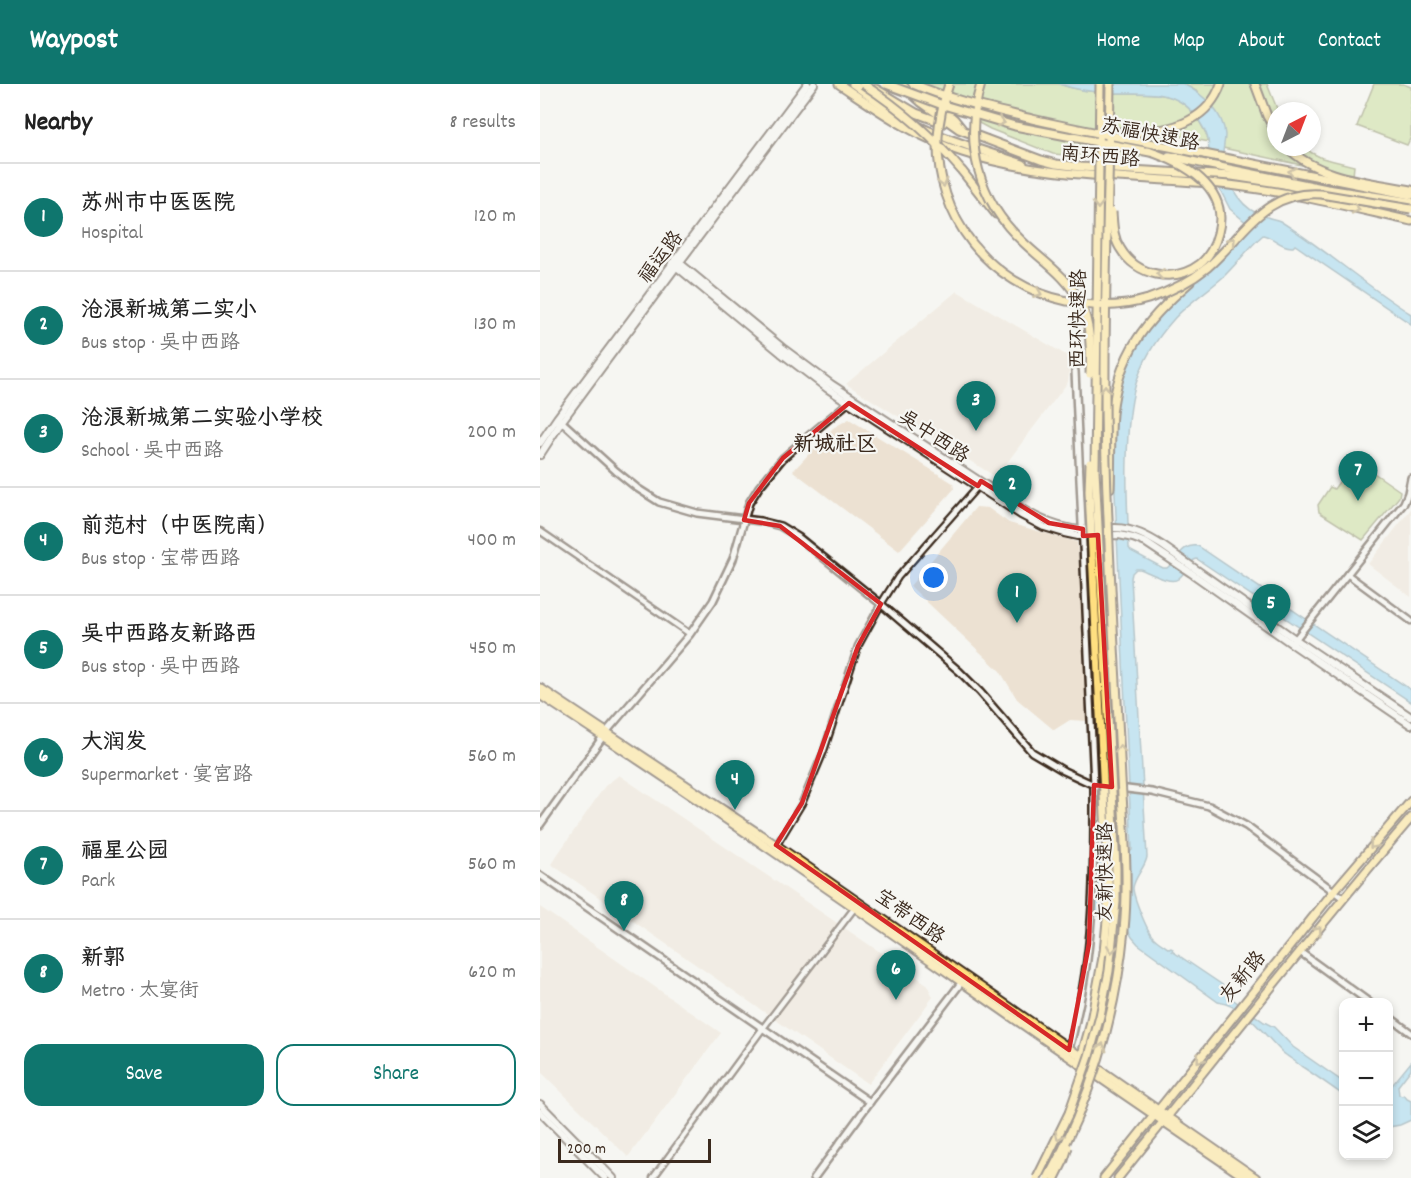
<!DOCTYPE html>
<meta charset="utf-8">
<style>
body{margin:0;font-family:Dekko,"LXGW WenKai TC",sans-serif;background:#f6f6f6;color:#222}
.controls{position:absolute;right:18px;bottom:18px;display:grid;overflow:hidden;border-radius:12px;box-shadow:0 3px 9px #0003}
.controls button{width:54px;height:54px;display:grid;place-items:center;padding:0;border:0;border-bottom:2px solid #e0e0e0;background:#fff;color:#222;font:30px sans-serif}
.compass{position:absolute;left:727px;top:18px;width:54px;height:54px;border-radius:50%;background:#fff;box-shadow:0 3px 9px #0003;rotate:42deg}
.scale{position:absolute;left:18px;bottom:15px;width:153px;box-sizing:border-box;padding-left:6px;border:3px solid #3b2a1e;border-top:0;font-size:16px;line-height:21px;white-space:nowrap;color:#3b2a1e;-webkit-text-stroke:4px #f6f6f2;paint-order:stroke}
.you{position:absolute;left:394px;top:494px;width:21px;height:21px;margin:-15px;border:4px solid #fff;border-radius:50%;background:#1a73e8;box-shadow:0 0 0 9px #1a73e833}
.badge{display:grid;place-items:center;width:39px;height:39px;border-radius:50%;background:#0f766e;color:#fff;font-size:20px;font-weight:700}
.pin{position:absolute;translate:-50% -50px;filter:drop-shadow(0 2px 3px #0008)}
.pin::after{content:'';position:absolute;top:32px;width:21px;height:18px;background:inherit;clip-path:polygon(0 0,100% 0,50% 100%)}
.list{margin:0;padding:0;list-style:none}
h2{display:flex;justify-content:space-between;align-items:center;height:78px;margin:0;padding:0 24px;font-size:26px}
h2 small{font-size:20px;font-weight:400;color:#767676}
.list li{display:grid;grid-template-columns:39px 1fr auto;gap:18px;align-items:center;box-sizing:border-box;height:108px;padding:0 24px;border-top:2px solid #e0e0e0}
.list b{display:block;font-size:22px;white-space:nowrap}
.list p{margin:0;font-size:20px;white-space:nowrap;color:#767676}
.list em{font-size:20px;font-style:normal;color:#767676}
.actions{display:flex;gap:12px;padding:18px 24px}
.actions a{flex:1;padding:14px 0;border:2px solid #0f766e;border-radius:18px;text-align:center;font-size:21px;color:#0f766e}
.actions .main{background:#0f766e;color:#fff}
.icon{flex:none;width:33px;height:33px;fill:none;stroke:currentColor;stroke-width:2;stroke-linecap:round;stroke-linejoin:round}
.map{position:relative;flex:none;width:871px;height:1094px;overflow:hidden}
header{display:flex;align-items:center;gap:36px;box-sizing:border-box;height:84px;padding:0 30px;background:#0f766e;color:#fff}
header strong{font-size:28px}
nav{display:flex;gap:33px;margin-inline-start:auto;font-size:21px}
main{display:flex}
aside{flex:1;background:#fff}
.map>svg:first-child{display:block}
</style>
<header>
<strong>Waypost</strong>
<nav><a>Home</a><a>Map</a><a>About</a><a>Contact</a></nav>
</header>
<main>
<aside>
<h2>Nearby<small>8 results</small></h2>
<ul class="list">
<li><span class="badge">1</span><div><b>苏州市中医医院</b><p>Hospital</p></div><em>120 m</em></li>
<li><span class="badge">2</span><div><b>沧浪新城第二实小</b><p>Bus stop · 吴中西路</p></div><em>130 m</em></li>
<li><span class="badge">3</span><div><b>沧浪新城第二实验小学校</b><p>School · 吴中西路</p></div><em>200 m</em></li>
<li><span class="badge">4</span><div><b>前范村（中医院南）</b><p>Bus stop · 宝带西路</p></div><em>400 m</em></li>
<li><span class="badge">5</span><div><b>吴中西路友新路西</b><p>Bus stop · 吴中西路</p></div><em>450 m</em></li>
<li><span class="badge">6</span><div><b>大润发</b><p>Supermarket · 宴宫路</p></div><em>560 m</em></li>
<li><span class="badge">7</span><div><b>福星公园</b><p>Park</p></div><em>560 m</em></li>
<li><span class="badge">8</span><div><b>新郭</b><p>Metro · 太宴街</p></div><em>620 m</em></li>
</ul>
<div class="actions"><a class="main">Save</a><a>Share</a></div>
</aside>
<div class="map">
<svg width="871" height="1094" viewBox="0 0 871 1094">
<rect width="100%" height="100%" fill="#f6f6f2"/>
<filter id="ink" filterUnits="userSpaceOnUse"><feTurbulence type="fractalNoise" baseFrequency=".0167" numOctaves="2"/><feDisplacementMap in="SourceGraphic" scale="12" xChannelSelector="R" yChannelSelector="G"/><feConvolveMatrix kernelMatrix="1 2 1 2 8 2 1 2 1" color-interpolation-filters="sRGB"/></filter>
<g filter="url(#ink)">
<!-- built -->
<g fill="#ece1d2">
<path d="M417,207L531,274L528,298L456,393L306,300Z"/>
<path d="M309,335L413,399L414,405L359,467L253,387L293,344Z"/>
<path d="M436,423L448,424L469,439L537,458L547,577V637L530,636L514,646L477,615L460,587L370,502Z"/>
<path d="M871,425V513L828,480Z"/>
<path d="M79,691L387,900L393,913L328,1000L11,780L65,702Z"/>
<path d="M0,823L181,949L88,1073L0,987Z"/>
</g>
<!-- green -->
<g fill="#c1d98f" stroke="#7e8256" stroke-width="1.5">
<path d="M387,0H519C535,6 553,8 570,9C606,11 636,1 659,37C663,44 667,50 669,58L629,50L620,56L600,73L595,75L574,72L551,70L526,71L513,70L450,45L439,39Z"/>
<path d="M643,0H727L738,27H736V63H764L772,69L782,74L814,82L813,92L683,64L658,8Z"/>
<path d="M834,0H863L871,3V53L867,61L817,42Z"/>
<path d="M815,376L860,407L859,413L823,456L779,428L778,421L790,403L794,405Z"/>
</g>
<!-- water -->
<g fill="#8ed1ef" stroke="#6d8e9b" stroke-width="1.5">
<path d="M519,0H643C662,9 684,29 685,51C685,57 683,63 683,70C684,84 689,101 698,113C705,123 715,130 727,133C732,135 736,135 740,137C785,165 826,202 871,230V240L755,161L753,163C741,164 734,153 723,151C708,164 697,180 682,194C666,208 647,220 633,236C593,281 588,319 587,376C586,406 588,435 589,464L591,467L623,484H627C638,475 642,459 658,462L871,606V618L657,475L654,476C649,482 644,490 638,495C630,501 609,488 600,485H596L592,489L591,494L607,773C605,784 594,793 593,804C593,812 607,847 613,853C618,858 624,861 629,865L631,864L633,865L632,867L684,902L691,914L724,938L734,943L753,963L803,998V1011C789,1001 775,991 761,982C755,977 748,973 742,968C723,950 707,923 678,918L598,860L592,853L586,843C574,840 562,839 556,827L557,783C562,768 575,770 588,770L592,766L575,410C575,377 573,342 579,309C588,265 614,231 647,202C653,197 660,194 665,188C680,173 694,156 708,140L690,125L669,84C667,75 670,65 668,56C667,48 662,42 658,35C636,2 603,10 569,9C552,8 536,6 519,0Z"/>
<path d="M871,978V985L858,1002L859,1011L862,1012L864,1011L867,1015L871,1017V1036L860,1041L849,1043V1005Z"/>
</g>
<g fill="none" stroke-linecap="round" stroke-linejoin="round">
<!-- minor casing -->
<g stroke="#3b2a1e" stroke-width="9">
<g id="minor">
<path d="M0,447L150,550"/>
<path d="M807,490L871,537"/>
<path d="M236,762L262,719L283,669L318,562L341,520L358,493L438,402"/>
<path d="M113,1094L223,944L316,822"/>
</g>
</g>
<!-- tertiary casing -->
<g stroke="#3b2a1e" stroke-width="10">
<g id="tertiary">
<path d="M19,335L76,387L97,404L119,418L157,429L220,437L240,442L258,453L341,520L419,587L440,608L492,668L524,687L554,701L612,708L669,722L706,742L803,814"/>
<path d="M754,557L864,419L868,409L871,394"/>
<path d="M0,741L67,647L150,550L173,517L193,475L209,419L219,403L243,374L259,360L310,317"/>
<path d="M0,791L330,1018"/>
<path d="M760,868L829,918"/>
<path d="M848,932L871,949"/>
<path d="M528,967C533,954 535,940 538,927C555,853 554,776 554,701L535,287"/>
<path d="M274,1094L330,1018L424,895"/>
</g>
</g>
<!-- secondary casing -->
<g stroke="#3b2a1e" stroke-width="10">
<g id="secondary">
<path d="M135,175L244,265L291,300L484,426C499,435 515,442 532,445C546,447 561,444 575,444C593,444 609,453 623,462L755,555L871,633"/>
<path d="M132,179L241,269L288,305L481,431L504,443L524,449L538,452L579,451L593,454L606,459L651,489L752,560L871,641"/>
<path d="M0,359L17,334L267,0"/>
<path d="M0,371L22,337L136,183L274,0"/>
<path d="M0,1020L73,1094"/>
<path d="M0,1028L65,1094"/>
</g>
</g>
<!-- primary casing -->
<g stroke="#3b2a1e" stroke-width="11">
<g id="primary">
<path d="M299,0C338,26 377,54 422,68C510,97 606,91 697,102C756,109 813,124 871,137"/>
<path d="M313,0C330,12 347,26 366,36C403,55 444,67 483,80"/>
<path d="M361,0L381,18L419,45L501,76L516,80L541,83L692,92L744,100L783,109"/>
<path d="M378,3L414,35L422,45"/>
<path d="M336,5L376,29L403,39"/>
<path d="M0,604L236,761L716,1094"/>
<path d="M0,611C143,704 283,801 423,899C517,965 611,1029 706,1094"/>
<path d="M564,1094L794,807L871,717"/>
<path d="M578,1094C675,974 770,852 871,734"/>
</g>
</g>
<!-- trunk casing -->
<g stroke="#3b2a1e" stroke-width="11">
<g id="trunk">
<path d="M715,0L727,32L736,48"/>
<path d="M565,47C607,51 664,48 681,0"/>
<path d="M747,63C777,94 830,98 871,106"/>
<path d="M664,70L871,111"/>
<path d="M665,80L787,105L871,118"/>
<path d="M422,87L456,130"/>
<path d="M570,404C571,379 570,354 572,330C578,270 606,236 650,198"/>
<path d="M538,979L541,974L550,942L564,868"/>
</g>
</g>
<!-- minor -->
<use href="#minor" stroke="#f6f6f2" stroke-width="4.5"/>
<!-- tertiary -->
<use href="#tertiary" stroke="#f6f6f2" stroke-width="5"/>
<!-- secondary -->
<use href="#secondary" stroke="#f6f6f2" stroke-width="6"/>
<!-- primary -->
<use href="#primary" stroke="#ffdf80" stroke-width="7"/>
<!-- trunk -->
<use href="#trunk" stroke="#ffdf80" stroke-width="7"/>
<!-- trunk-bridge casing -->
<g stroke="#3b2a1e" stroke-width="11" stroke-linecap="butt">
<g id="trunk-bridge">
<path d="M323,0C360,24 393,53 422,87"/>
<path d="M346,0L400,20L475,42L610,68"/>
<path d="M373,0C411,16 452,25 492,35C549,48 606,58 664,70"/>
<path d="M409,0C403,18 399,35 398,53C395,133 449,201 527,217C553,223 582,223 608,215C629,208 651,197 668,183C705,150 724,106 781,110L871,125"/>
<path d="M441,0C423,59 438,117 484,159C504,178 527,192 540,218C551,240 551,266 550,290"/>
<path d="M630,72L665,80"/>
<path d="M572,128C573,141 573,153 580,164C596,192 634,200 660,180C670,172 675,161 678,149C690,103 644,79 608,67"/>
<path d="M550,379L549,407L568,792V826L564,868"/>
<path d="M497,1094L529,1029L549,972L560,932L569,887L576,818V784L568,631L555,386L560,0"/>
<path d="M508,1094C550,1018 576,932 584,846C589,796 584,745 581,695C577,608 571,521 568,434C561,290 568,145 570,0"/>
<path d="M515,1094L524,1076L528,1063"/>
</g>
</g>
<!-- trunk-bridge -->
<use href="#trunk-bridge" stroke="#ffdf80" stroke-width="7"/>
</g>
<!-- one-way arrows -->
<defs><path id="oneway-chevron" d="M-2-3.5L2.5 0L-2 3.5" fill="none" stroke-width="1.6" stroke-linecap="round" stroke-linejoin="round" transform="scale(1.5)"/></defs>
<g stroke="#9d844f">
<use href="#oneway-chevron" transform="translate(461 38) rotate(15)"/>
<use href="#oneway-chevron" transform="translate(752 88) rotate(-168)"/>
<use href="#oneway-chevron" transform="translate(403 99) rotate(76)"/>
<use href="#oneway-chevron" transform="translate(558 121) rotate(91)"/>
<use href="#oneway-chevron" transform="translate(816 125) rotate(12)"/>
<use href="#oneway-chevron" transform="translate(692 157) rotate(-48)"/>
<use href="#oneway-chevron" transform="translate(620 190) rotate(-172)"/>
<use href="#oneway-chevron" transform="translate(498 209) rotate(22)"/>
<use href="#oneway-chevron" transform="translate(565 305) rotate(-89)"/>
<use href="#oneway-chevron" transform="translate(580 665) rotate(-93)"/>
<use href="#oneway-chevron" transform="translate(833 761) rotate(130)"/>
<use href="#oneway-chevron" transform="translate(778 846) rotate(-52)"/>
<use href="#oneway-chevron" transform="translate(572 865) rotate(97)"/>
<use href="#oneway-chevron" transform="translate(562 963) rotate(-75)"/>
<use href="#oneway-chevron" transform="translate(660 975) rotate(129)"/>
<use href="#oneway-chevron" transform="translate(519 1052) rotate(115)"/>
</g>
</g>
<!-- marked area -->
<path d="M0 0H871V1094H0ZM309,319L438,402L441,397L509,439L543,445V452L558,451L572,703L554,701L549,860L529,966L236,761L262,719L318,562L341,520L240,442L204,436L209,419L243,374Z" fill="#f6f6f2" fill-opacity=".55" fill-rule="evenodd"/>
<path fill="none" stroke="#d62828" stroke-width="4.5" stroke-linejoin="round" d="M309,319L438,402L441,397L509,439L543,445V452L558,451L572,703L554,701L549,860L529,966L236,761L262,719L318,562L341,520L240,442L204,436L209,419L243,374Z"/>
<g text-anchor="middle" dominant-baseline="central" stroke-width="4.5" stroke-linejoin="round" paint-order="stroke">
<!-- street labels -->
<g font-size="20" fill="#3b2a1e" stroke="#f6f6f2">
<text transform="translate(610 52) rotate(11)">苏福快速路</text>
<text transform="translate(560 74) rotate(5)">南环西路</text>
<text transform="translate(122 174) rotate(-53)">福运路</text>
<text transform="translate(540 235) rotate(-89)">西环快速路</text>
<text transform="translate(393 354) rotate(33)">吴中西路</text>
<text transform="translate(567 788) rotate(-90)">友新快速路</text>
<text transform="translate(369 834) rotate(35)">宝带西路</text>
<text transform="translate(704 894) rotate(-51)">友新路</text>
</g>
<!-- neighbourhood labels -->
<g font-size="21" font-weight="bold" fill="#3b2a1e" stroke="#f6f6f2">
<text x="295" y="362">新城社区</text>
</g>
</g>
</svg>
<div class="controls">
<button>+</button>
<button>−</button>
<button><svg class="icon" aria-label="layers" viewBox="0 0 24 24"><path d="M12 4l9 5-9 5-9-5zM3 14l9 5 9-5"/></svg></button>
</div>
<svg class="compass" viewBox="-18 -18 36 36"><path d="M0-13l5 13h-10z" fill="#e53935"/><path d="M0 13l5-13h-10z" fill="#767676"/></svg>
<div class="scale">200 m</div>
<div class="you"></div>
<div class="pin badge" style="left:477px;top:539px">1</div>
<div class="pin badge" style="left:472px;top:431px">2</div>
<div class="pin badge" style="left:436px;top:347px">3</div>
<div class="pin badge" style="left:195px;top:726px">4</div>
<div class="pin badge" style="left:731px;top:550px">5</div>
<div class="pin badge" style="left:356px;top:916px">6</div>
<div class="pin badge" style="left:818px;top:417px">7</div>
<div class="pin badge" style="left:84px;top:847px">8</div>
</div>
</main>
